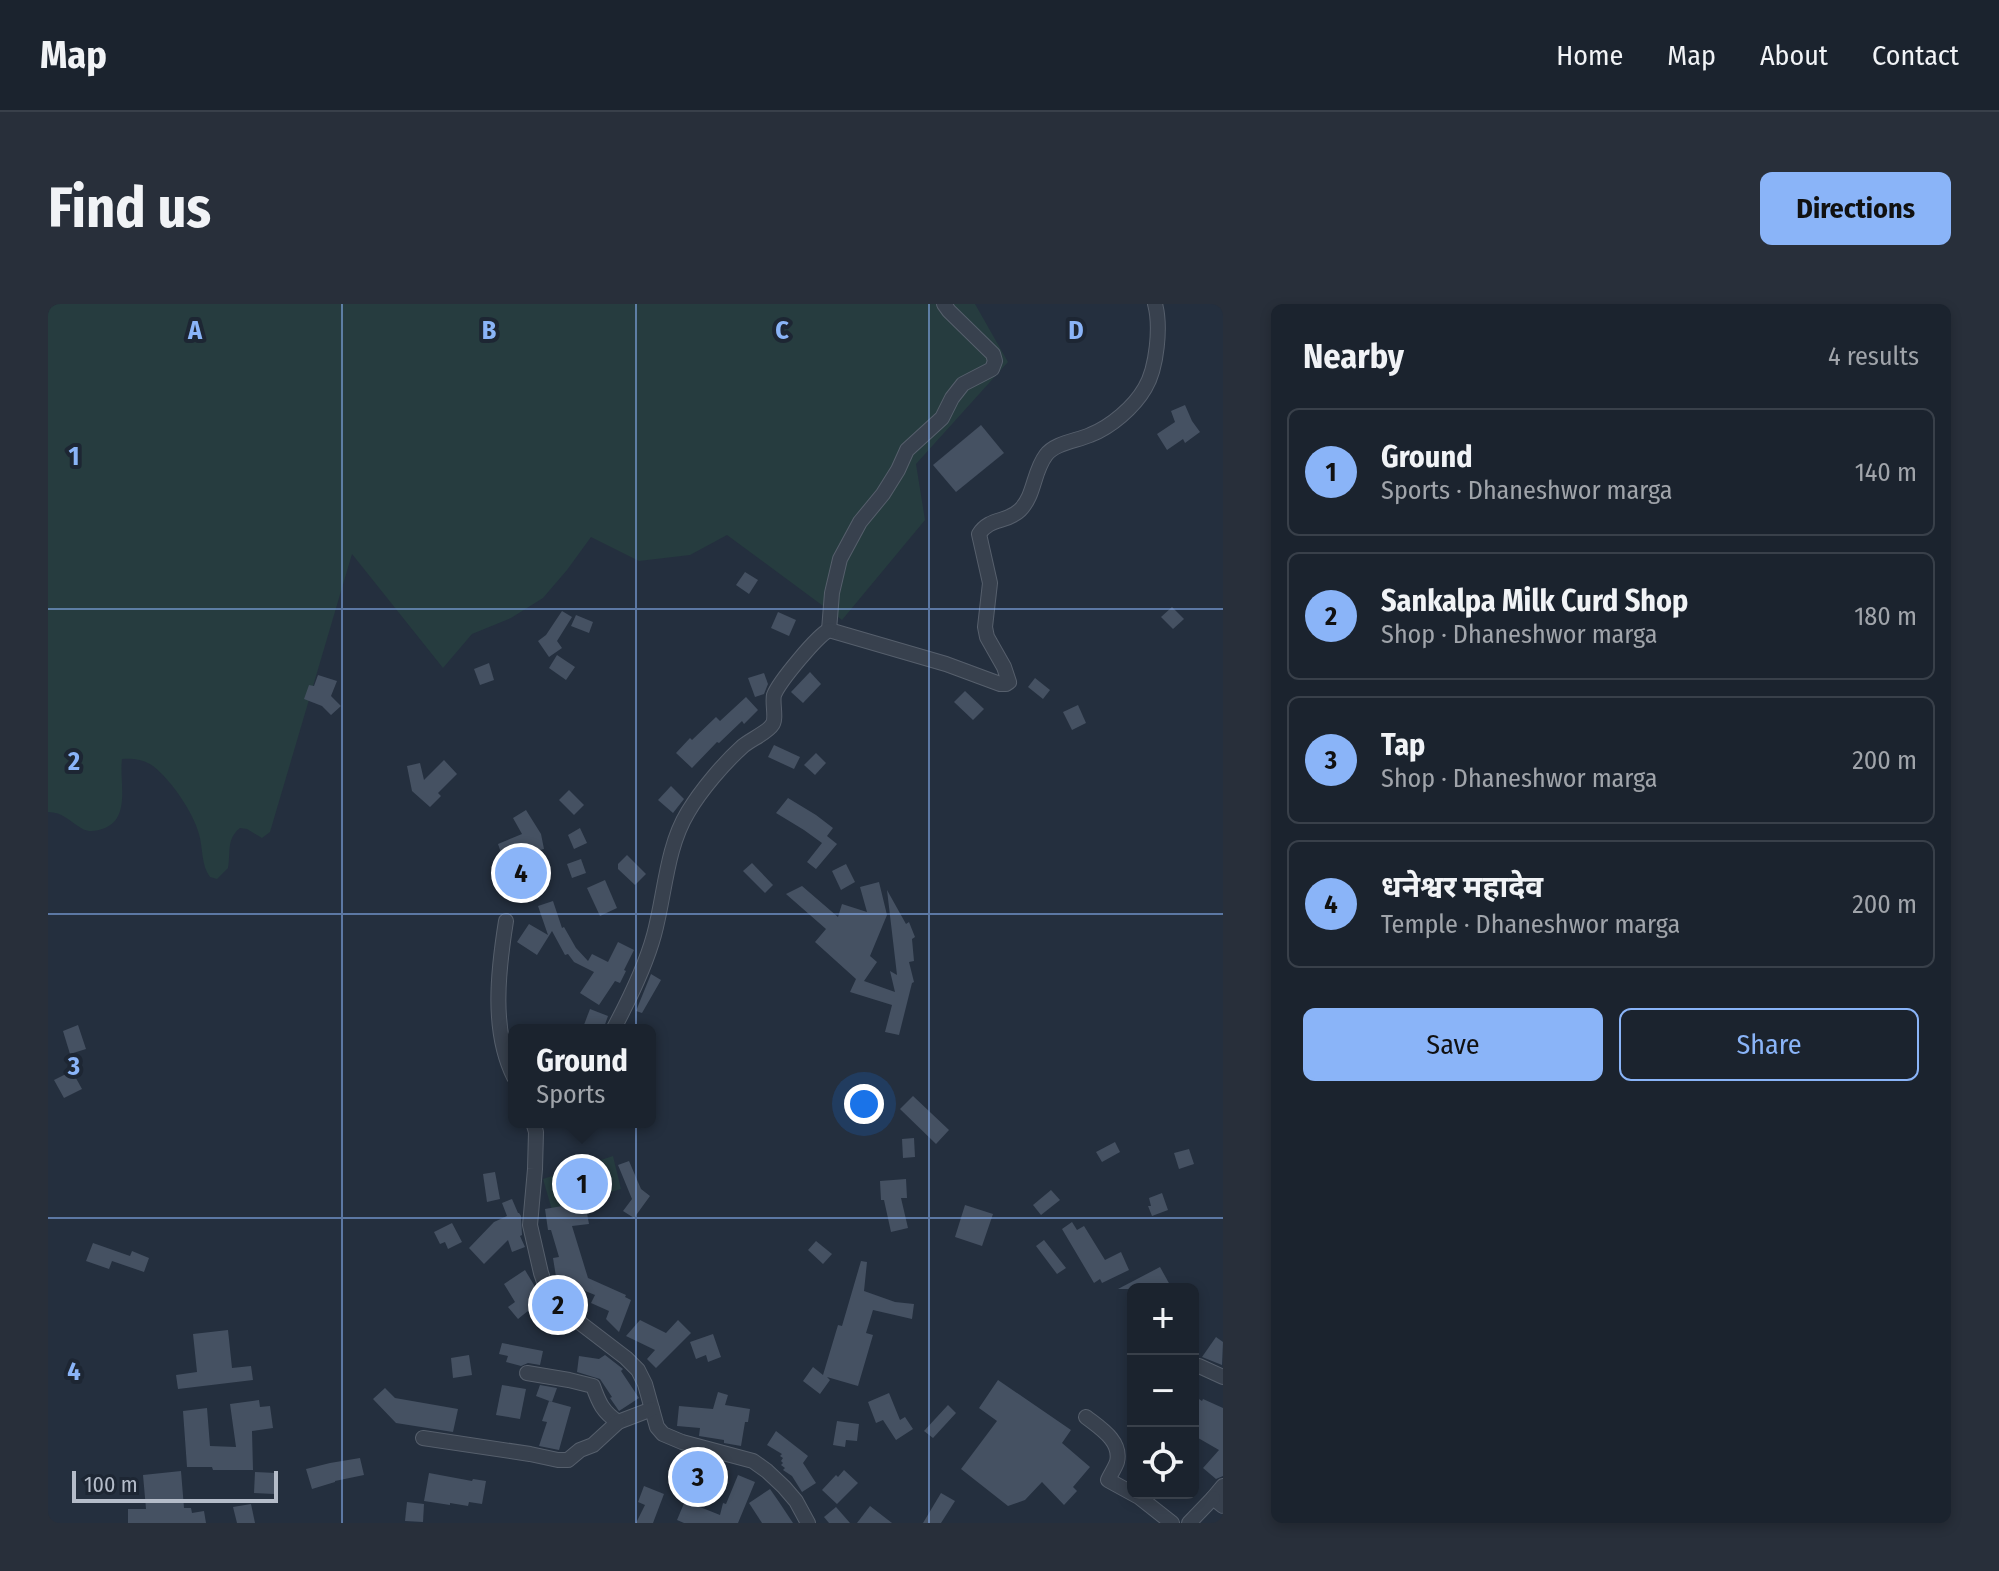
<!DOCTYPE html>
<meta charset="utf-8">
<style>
body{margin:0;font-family:"Fira Sans Condensed","Noto Sans Devanagari",sans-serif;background:#282f3a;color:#f1f3f6}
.controls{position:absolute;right:24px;bottom:24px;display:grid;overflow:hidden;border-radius:12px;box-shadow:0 4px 12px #0003}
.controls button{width:72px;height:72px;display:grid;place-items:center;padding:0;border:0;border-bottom:2px solid #39404a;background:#1b232e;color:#f1f3f6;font:40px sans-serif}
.scale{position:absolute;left:24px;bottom:20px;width:206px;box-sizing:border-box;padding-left:8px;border:4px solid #b4bcc9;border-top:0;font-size:22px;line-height:28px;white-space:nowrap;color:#b4bcc9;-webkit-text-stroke:6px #1d2633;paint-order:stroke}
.you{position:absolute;left:816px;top:800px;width:28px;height:28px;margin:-20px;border:6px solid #fff;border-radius:50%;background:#1a73e8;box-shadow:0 0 0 12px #1a73e833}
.badge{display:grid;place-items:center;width:52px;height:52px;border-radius:50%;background:#8ab4f8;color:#111;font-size:26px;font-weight:700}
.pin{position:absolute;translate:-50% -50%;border:4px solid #fff;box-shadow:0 2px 8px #0006}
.popup{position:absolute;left:460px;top:720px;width:148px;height:104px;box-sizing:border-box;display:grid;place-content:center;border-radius:12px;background:#1b232e;filter:drop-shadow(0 2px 6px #0005);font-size:26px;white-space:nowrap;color:#a0a4aa}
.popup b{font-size:30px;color:#f1f3f6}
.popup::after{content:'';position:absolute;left:50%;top:100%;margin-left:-16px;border:16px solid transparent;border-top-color:#1b232e}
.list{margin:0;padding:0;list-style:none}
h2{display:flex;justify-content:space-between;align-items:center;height:104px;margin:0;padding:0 32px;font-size:34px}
h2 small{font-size:26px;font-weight:400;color:#a0a4aa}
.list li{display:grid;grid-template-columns:52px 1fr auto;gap:24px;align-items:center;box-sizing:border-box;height:128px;margin:0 16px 16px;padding:0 16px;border:2px solid #39404a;border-radius:12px}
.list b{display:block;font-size:30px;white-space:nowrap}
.list p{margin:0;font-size:26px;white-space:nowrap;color:#a0a4aa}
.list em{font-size:26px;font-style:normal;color:#a0a4aa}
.actions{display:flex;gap:16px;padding:24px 32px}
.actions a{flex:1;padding:18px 0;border:2px solid #8ab4f8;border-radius:12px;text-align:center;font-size:28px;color:#8ab4f8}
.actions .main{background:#8ab4f8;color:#111}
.icon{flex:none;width:44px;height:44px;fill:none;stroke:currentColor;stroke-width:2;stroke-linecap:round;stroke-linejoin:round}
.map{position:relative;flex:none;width:1175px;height:1219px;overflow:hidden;border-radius:12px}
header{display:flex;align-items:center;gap:48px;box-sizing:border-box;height:112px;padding:0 40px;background:#1b232e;border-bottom:2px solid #39404a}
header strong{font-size:38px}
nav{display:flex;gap:44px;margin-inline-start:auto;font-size:28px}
.intro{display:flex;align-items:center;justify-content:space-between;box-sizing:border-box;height:192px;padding:0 48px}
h1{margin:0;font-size:56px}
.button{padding:20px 36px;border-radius:12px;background:#8ab4f8;color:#111;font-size:28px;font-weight:700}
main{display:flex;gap:48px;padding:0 48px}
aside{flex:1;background:#1b232e;border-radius:12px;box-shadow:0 4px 12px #0003}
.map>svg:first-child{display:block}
</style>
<header>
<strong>Map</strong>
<nav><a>Home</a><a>Map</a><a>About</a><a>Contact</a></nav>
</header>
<div class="intro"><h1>Find us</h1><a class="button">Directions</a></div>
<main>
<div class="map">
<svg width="1175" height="1219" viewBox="0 0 1175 1219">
<rect width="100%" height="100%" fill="#242f3e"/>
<!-- green -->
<g fill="#263c3f">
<path d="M0,0H927L960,58L868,160L877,216L794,316L679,231L642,251L591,257L543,233L519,266L495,294L463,314L424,330L395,364L304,250L222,528L214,534L199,525L192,524C178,535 183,548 180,564L169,575L162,573C153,561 155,544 151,530C145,508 123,476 105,462C95,455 85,454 74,455C71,478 83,513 57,524C48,527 41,529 33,524C21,517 15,508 0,508Z"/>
<path d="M565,852L573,885L504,906L495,875Z"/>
</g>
<!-- building -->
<g fill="#455162">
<path d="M1137,101L1144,117L1152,128L1137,139L1135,135L1119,146L1109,130L1127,118L1123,107Z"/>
<path d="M933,121L956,149L908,188L885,161Z"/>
<path d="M697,268L710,276L701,290L688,281Z"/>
<path d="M1124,303L1136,315L1125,325L1113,313Z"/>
<path d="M514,307L524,313L509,337L514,344L501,353L490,337L498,331Z"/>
<path d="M730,308L748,316L741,332L723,324Z"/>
<path d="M528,311L545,318L541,329L523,322Z"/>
<path d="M509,351L527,363L518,376L501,364Z"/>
<path d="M441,359L446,376L432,381L426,365Z"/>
<path d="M762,368L773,380L755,399L743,388Z"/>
<path d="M716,369L720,380L716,390L707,393L700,374Z"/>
<path d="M270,371L289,377L283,392L293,402L283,411L274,402L256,395L261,381L266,382Z"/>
<path d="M987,374L1002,386L995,395L980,383Z"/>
<path d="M917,387L936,405L925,416L906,398Z"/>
<path d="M698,393L710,406L696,420L694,417L671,439L669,438L644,464L628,449L642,434L644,436L668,413L672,417Z"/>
<path d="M1030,401L1038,419L1024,426L1015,408Z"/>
<path d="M726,441L752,453L746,465L720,453Z"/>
<path d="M768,449L778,459L767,471L756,461Z"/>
<path d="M396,456L409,470L390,489L393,492L382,503L364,487L359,462L372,459L376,476Z"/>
<path d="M623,482L636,495L625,509L610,496Z"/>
<path d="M521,486L536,501L526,511L511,496Z"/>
<path d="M740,494L768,511L785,524L779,532L789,540L768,565L759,558L774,539L756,526L728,509Z"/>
<path d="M478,506L493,530L496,545L475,550L490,589L480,593L467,562L459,566L450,540L474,530L465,514Z"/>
<path d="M532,524L539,539L526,545L520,531Z"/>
<path d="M579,551L598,570L587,581L570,565V560Z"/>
<path d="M533,555L538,569L524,574L519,560Z"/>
<path d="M704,559L725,581L717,589L695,567Z"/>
<path d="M798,560L807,578L793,586L784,567Z"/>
<path d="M557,576L569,604L552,612L539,584Z"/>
<path d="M831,578L839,611L822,652L829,658L816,677L847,688L842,667L849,671L839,586L858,620L861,618L867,633L864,635L866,657L861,658L866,678L864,679L851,731L837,728L844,701L802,688L808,675L767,638L778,625L738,590L754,582L790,613L794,600L819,608L812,583Z"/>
<path d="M505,597L514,624L516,623L528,644L540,657L544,650L560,658L570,638L586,646L576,666L578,667L572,679L567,677L551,701L532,689L546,668L526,658L520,650L517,651L504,627L489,651L469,638L481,620L500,631L490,602Z"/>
<path d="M603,670L613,676L594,709L588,707Z"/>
<path d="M542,705L560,712L555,726H534Z"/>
<path d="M30,721L38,745L22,750L15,727Z"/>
<path d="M24,767L34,785L16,794L6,776Z"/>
<path d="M865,792L901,826L888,840L852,805Z"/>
<path d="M866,834L867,853L855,854L854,835Z"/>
<path d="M1067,838L1072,848L1054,858L1048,848Z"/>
<path d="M1141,845L1146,860L1131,865L1126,849Z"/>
<path d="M581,857L593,885L602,892L586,914L575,907L584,895L570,861Z"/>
<path d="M447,868L452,895L439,898L435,870Z"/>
<path d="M858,875L859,894H853L860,924L843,928L836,896H833L832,877Z"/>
<path d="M1003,886L1012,896L993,911L985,901Z"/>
<path d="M1114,889L1120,906L1104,912L1100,902H1103L1101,894Z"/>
<path d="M464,895L470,909H471L473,912L474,931L472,932L477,943L464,948L460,936L436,960L421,944L446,918L459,912L454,899Z"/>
<path d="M537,898L541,920L524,922L540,974L578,991L577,993L583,996L571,1028L558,1015L561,1007L543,999L547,991L525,982L510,985L505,954L511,953L503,926H500L497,905Z"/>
<path d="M917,901L945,910L934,942L907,933Z"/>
<path d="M1024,918L1029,926L1036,922L1057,956L1073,948L1081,966L1054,979L1052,975L1046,979L1014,925Z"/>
<path d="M404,919L414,938L400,945L397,938L392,940L386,928Z"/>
<path d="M996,936L1018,964L1009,970L988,942Z"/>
<path d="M768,937L784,950L775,960L760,946Z"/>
<path d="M45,939L82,952L84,947L101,954L96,968L64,957L61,965L38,957Z"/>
<path d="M813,957L819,958L816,987L847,998L866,1000L864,1015L825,1006L818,1029L825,1031L810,1082L779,1073L782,1076L772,1090L755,1077L765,1063L775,1071L790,1021L794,1022Z"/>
<path d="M1112,963L1122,981L1115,985H1070Z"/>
<path d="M477,966L486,981L490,991H486L491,998L470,1015L460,1003L467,998L456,980Z"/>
<path d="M592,1016L618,1029L630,1016L643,1029L608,1064L599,1055L607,1046L578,1032Z"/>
<path d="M180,1026L184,1064L203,1062L205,1076L130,1085L128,1071L149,1068L145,1030Z"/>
<path d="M665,1030L673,1053L660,1058L658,1051L648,1055L642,1038Z"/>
<path d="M1168,1033L1175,1038L1174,1061L1154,1053Z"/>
<path d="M454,1039L495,1047L492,1061L480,1059L473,1062L458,1058L460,1052L451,1050Z"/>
<path d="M421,1051L424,1071L405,1074L403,1054Z"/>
<path d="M557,1051L575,1065L573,1067L591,1094L571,1107L562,1094L564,1093L552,1075L529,1068L531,1052L551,1055Z"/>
<path d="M950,1076L1023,1126L1014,1139L1042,1163L1025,1183L1029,1187L1016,1201L994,1178L977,1196L960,1202L913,1165L949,1117L931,1104Z"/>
<path d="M454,1081L478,1085L472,1115L448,1111Z"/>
<path d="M492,1081L509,1084L504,1098L488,1092Z"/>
<path d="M337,1084L347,1094L410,1105L405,1128L348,1119L325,1095Z"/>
<path d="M670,1088L680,1091L677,1101L702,1105L700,1118H697L693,1142L676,1139V1136L651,1132L652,1124L629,1122L631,1102L665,1105Z"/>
<path d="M841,1089L852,1116L857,1113L865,1125L848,1136L835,1116L828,1119L820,1098Z"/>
<path d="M1145,1091L1154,1097L1155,1095L1175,1104V1172L1168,1175L1155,1164L1171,1146L1145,1131Z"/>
<path d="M211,1096L212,1103L222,1102L225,1124L204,1127L205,1166H165L164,1163H139L135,1107L159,1104L162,1142L188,1143L182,1100Z"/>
<path d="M501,1097L523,1103L511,1146L491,1142L499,1118L494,1117Z"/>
<path d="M900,1101L908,1109L885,1134L876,1127Z"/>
<path d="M789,1117L811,1120L809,1137L798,1136L797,1143L785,1141Z"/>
<path d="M728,1127L760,1152L755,1159L768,1179L754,1188L744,1172L735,1166L737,1164L733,1161L735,1159L733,1157L735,1154L732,1152L734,1150L719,1141Z"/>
<path d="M312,1154L316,1171L287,1177V1178L264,1185L258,1165L282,1159Z"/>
<path d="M796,1166L810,1179L789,1200L774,1186L788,1171L790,1173Z"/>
<path d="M133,1167L136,1204H143L144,1209L156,1207L158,1219H80V1205H98L95,1171Z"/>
<path d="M207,1168L228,1169L226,1190L206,1189Z"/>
<path d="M381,1169L424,1177L425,1175L438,1177L434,1200L421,1198L420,1202L402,1199V1201L376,1197Z"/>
<path d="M690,1171L707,1178L690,1219H636L629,1216L637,1197L672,1211L675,1199L678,1200Z"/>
<path d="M596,1182L616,1190L605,1219H588L597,1201L590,1198Z"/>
<path d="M722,1185L731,1198L745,1219H714L701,1199Z"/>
<path d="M893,1189L907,1197L893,1219H875Z"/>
<path d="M359,1198L376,1200L375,1218L357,1217Z"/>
<path d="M203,1200L207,1219H189L185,1203Z"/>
<path d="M822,1202L844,1219H809Z"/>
<path d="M788,1203L802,1219H781L776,1213Z"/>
</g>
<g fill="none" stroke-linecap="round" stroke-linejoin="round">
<!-- minor casing -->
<g stroke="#565f6c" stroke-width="16">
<g id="minor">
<path d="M781,326L898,360L952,380H958L961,378L956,363L939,333L937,323L942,279L931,230C942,213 959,219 972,206C987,191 985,168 998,151C1007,139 1028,137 1042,131C1063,123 1086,103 1097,84C1109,64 1113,22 1107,0"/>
<path d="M781,326L784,289L792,255L812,218L835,190L850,166L859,146L894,114L904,94L915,80L944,65L947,57L945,50L901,7L896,0"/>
<path d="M458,617C450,667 443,727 466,773"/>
<path d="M565,726C581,696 597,664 606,631C617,591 618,544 640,508C653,486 676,459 695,442C702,436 720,428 724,421C729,415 724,399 726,391C731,378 769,332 781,326"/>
<path d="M485,818L488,828L487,865L482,921L493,969L500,989L510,1002L578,1054L590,1066L597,1080L609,1123L615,1130L634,1138L705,1157L719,1167L736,1183L748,1197L760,1219"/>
<path d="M1151,1062L1175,1073"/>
<path d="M479,1069L521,1076L545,1082C551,1099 555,1108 570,1118L604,1105"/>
<path d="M1038,1113C1052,1124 1074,1137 1069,1158C1067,1164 1062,1171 1060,1176L1091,1193L1124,1219"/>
<path d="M375,1134L482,1150L510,1156H520L532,1146L545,1141L570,1118"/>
<path d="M1175,1182L1165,1194L1175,1202"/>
<path d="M1141,1219L1165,1194"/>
</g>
</g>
<!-- minor -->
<use href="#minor" stroke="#38414e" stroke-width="14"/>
</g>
<!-- grid -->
<path fill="none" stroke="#8ab4f8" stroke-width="2" stroke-opacity="0.55" d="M294,0V1219M588,0V1219M881,0V1219M0,305H1175M0,610H1175M0,914H1175"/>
<g font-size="26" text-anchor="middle" font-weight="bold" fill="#8ab4f8" stroke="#1d2633" stroke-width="8" stroke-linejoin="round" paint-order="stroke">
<text x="147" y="35">A</text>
<text x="441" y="35">B</text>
<text x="734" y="35">C</text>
<text x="1028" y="35">D</text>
<text x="26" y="161">1</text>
<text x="26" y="466">2</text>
<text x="26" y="771">3</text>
<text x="26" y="1076">4</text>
</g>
</svg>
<div class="controls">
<button>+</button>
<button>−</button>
<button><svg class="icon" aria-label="locate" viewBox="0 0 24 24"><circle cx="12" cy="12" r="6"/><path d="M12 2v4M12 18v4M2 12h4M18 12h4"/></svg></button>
</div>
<div class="scale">100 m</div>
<div class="you"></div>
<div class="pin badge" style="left:534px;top:880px">1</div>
<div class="popup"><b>Ground</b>Sports</div>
<div class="pin badge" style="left:510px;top:1001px">2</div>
<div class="pin badge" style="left:650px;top:1173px">3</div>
<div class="pin badge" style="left:473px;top:569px">4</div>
</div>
<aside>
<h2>Nearby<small>4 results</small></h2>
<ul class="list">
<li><span class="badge">1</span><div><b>Ground</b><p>Sports · Dhaneshwor marga</p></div><em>140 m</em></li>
<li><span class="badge">2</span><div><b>Sankalpa Milk Curd Shop</b><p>Shop · Dhaneshwor marga</p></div><em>180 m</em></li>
<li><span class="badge">3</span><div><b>Tap</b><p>Shop · Dhaneshwor marga</p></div><em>200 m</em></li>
<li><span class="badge">4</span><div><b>धनेश्वर महादेव</b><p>Temple · Dhaneshwor marga</p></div><em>200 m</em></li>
</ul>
<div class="actions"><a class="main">Save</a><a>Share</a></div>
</aside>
</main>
